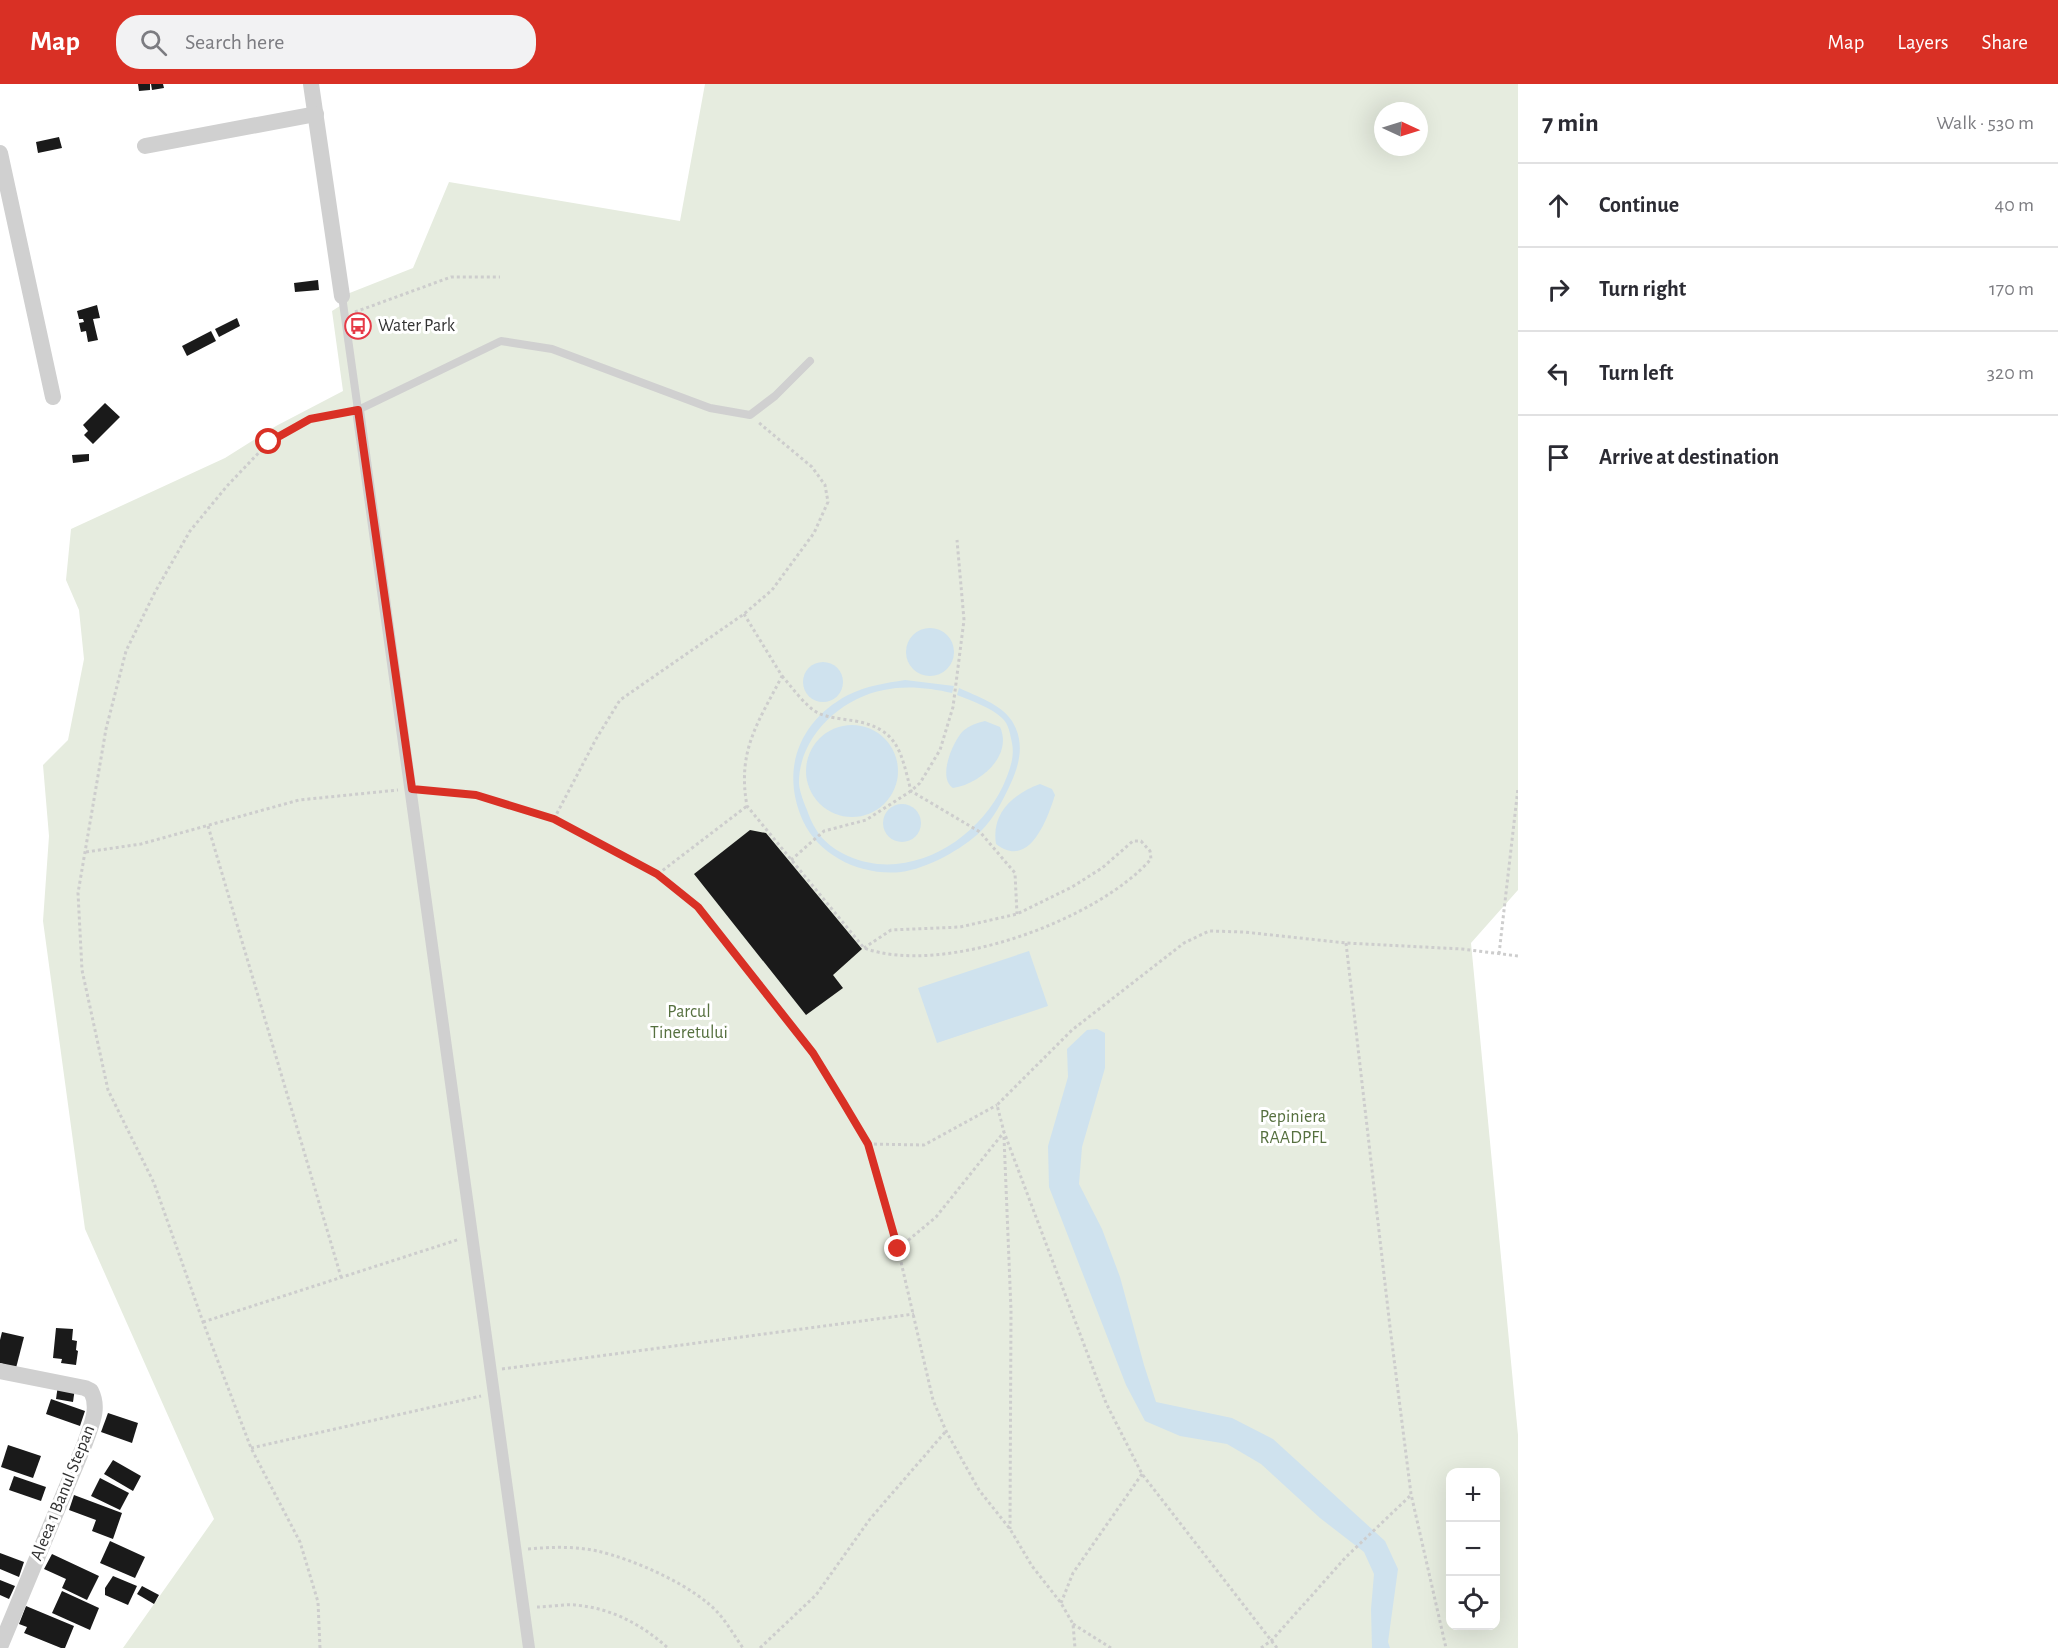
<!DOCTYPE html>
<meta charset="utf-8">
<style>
body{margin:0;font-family:"Alegreya Sans",sans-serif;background:#f2f2f3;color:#2b2b33}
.controls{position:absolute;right:18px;bottom:18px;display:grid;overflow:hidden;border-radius:12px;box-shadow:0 6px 24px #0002}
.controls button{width:54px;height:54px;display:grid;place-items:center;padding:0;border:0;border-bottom:2px solid #e1e1e2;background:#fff;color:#2b2b33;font:30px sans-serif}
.compass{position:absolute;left:1374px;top:18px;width:54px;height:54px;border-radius:50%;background:#fff;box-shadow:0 6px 24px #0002;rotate:94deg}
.stop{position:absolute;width:18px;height:18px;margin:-14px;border:4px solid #d93025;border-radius:50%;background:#fff}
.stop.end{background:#d93025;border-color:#fff;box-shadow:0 2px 6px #0008}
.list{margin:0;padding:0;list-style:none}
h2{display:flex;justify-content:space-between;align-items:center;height:78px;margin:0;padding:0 24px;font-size:26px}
h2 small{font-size:20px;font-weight:400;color:#7c7c81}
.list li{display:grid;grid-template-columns:39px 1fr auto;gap:18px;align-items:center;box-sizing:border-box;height:84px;padding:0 24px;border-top:2px solid #e1e1e2}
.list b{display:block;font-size:22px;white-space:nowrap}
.list em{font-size:20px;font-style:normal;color:#7c7c81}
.icon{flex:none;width:33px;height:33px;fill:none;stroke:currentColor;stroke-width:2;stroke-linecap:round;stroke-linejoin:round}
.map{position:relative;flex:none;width:1518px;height:1564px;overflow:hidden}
header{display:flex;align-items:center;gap:36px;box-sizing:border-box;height:84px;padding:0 30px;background:#d93025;color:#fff}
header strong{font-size:28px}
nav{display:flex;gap:33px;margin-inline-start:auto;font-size:21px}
.search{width:420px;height:54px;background:#f2f2f3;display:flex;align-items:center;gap:15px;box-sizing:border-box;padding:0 21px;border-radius:24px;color:#7c7c81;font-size:22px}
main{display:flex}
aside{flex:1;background:#fff}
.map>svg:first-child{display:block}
</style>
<header>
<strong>Map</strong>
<div class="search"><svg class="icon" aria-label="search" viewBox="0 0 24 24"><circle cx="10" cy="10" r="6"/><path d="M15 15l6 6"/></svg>Search here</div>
<nav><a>Map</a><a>Layers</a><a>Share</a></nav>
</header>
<main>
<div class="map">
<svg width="1518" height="1564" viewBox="0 0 1518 1564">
<rect width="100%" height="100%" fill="#fff"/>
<!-- green -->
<path fill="#e6ecdf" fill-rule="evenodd" d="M705,0H1518V806L1471,859L1518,1351V1564H123L214,1435L85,1145L43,837L49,752L43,681L68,656L84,575L79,526L66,496L71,445L225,374L276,342L343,307L332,227L343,220L342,212L413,184L449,98L680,137ZM1383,27H1419V63H1383ZM1450,1388H1496V1542H1450Z"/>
<!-- water -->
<g fill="#cfe2ee">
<circle cx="930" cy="568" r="24"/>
<circle cx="823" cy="598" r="20"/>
<path d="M905,596L954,602L952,609C931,604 905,601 884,606C840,614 798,654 799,700C800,709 804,719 807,726C815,749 826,762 848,772C908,799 977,757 1003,702C1009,688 1015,674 1012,659C1010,650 1009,640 1002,634C990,623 972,617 957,611L959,604C976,612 1001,620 1012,637C1025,658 1020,680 1010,701C1002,718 994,734 981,747C963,765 926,785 901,788C862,792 820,773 803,737C780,686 799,637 848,611C866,602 886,599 905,596Z"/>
<path d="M985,637L1000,643C1013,672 980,700 953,704C937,694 953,657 963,647C970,641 977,639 985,637Z"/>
<circle cx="852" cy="687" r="46"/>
<path d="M1040,700L1052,705L1055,711C1047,736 1029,786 996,760C991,729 1013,710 1040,700Z"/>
<circle cx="902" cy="739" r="19"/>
<path d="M1029,867L1048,922L937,959L918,904Z"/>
<path d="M1097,945L1105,949V984L1082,1063L1079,1100L1102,1145L1120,1193L1144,1281L1156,1318L1232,1334L1273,1355L1385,1457L1398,1485L1388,1558L1390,1564H1372L1371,1525L1374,1490L1364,1468L1320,1434L1261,1380L1227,1360L1180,1352L1145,1337L1126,1301L1049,1103L1048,1062L1068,993L1067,965L1087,946Z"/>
</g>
<!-- building -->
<g fill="#1a1a1a">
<path d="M138,0H150V6L139,7Z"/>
<path d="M151,0H163L164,4L152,6Z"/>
<path d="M59,53L62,64L38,69L36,58Z"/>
<path d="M318,196L319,206L295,208L294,199Z"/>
<path d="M97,221L100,234L93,235L98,256L88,258L86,247L81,248L79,239L84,238L83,235H79L77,227Z"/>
<path d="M237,234L240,242L219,253L215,245Z"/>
<path d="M211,247L216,257L187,272L182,262Z"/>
<path d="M105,319L120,333L93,360L84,351L88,347L83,341Z"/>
<path d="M89,370V377L73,379L72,371Z"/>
<path d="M750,746L766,749L862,865L833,891L843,904L806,931L694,790Z"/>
<path d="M56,1244L73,1245L72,1256L77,1257L76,1266L78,1267L76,1281L61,1279L62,1275L53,1274Z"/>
<path d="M2,1248L24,1253L16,1284L0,1279V1256Z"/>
<path d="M58,1301L75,1304L73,1318L56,1315Z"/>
<path d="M51,1315L85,1327L80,1342L46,1330Z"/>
<path d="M108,1329L138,1339L132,1359L101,1348Z"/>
<path d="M8,1361L41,1372L33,1394L1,1383Z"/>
<path d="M113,1376L141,1392L133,1407L104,1390Z"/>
<path d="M14,1392L46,1403L41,1417L9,1406Z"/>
<path d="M100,1394L129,1409L120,1426L91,1412Z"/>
<path d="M74,1411L122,1429L113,1455L92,1447L96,1436L69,1426Z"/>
<path d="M110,1457L145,1473L135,1494L100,1479Z"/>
<path d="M0,1469L24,1478L19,1493L0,1485Z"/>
<path d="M52,1470L99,1492L87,1516L62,1504L66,1495L44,1485Z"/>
<path d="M113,1492L137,1502L128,1521L105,1511V1504Z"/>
<path d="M0,1496L15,1502L9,1515L0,1511Z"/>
<path d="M142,1502L159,1511L154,1520L137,1510Z"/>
<path d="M62,1507L99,1524L90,1546L52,1529Z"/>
<path d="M26,1522L74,1542L65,1564H61L24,1549L27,1543L19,1540Z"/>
</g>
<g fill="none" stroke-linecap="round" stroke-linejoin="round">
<!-- path -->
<g stroke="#cdcdcd" stroke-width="3" stroke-dasharray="3 3" stroke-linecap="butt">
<path d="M355,228L451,193H500"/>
<path d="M744,530L782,592C758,639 737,666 747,722L864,864C943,893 1098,836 1151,775L1150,767L1141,757H1133L1102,784L1072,803L1017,830L960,843L891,846L864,864"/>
<path d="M782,592C791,602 806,623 818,629C829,634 843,635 855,637C899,645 901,669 911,707L980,748L1015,789L1017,830"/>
<path d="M422,706L476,711L554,735L657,791L697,823L813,969L868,1060L898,1165L933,1316L946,1347L979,1406L1010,1445L1032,1482L1061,1519L1073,1540L1075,1564"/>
<path d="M554,735L596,655L620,616L744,530L772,506L814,449L828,418L825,401L812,383L758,338"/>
<path d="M208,742L341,1193"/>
<path d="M86,768L141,760L299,716L398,706"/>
<path d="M791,776L824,747L866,736L911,707L920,699L940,666L953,623L964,536L957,456"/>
<path d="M658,790L747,722"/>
<path d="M1346,859L1390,1243L1411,1410L1446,1564"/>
<path d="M1499,870L1518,704"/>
<path d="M1004,1053L1011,1226L1010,1445"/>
<path d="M868,1060L924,1061L997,1021"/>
<path d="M899,1164L936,1133L1004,1048"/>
<path d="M203,1238L460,1155"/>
<path d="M502,1285L914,1230"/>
<path d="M251,1364L481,1312"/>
<path d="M528,1465C551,1463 574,1462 597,1467C633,1475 695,1502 719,1530C728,1540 735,1553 743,1564"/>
<path d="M1061,1519L1073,1489L1142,1390"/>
<path d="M537,1523C549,1523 563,1520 575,1521C611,1524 641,1540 668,1564"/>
<path d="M1073,1540L1111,1564"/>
<path d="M320,1564L318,1518L300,1458L251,1364L203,1238L154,1099L108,1006L82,886L78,809L106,645L126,567L155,508L190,447L227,402L269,358L310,335L347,328"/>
<path d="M760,1564L816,1511L870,1435L946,1347"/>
<path d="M1261,1564L1272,1556L1346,1473L1411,1411"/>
<path d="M1277,1564L1142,1390L1106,1319L1004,1048L997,1021L1072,946L1184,859L1209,847L1244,848L1346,859L1462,865L1518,872"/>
</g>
<!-- service -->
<path stroke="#d0d0d0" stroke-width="8" d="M342,212L358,326L501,257L552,265L710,324L750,331L775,312L810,277"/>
<!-- pedestrian -->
<path stroke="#d0d0d0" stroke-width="12" d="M358,326L529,1564"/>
<!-- minor -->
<g stroke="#d0d0d0" stroke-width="16">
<path d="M311,0L342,212"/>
<path d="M145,62L316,30"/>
<path d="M0,69L53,313"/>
<path d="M0,1287L85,1304L91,1307C100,1325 91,1341 85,1359L0,1563"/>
</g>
</g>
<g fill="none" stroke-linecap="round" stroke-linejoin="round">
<!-- route -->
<path stroke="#d93025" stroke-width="8" d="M269,358L310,335L358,326L412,705L476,711L554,735L657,790L698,823L813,969L843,1018L868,1060L898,1165"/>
</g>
<!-- icons -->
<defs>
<g id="bus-ring" transform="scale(1.35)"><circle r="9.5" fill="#fff" stroke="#e63946" stroke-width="1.5"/><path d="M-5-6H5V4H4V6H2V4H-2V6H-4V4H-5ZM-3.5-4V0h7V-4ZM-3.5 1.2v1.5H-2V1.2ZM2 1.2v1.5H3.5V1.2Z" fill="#e63946"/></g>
</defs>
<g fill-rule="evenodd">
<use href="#bus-ring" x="358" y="242"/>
</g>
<g text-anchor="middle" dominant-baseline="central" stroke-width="6" stroke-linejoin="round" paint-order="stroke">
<!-- poi labels -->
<g font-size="18" fill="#333" stroke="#fff" text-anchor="start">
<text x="378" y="242">Water Park</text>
</g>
<!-- park labels -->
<g font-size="18" fill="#56703f" stroke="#fff">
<text x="689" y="928">Parcul<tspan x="689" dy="21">Tineretului</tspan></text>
<text x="1293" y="1033">Pepiniera<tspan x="1293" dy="21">RAADPFL</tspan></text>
</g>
<!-- street labels -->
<g font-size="18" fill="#333" stroke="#fff">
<text transform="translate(63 1409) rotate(-68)">Aleea 1 Banul Stepan</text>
</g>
</g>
</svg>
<div class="controls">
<button>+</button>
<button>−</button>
<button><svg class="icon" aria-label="locate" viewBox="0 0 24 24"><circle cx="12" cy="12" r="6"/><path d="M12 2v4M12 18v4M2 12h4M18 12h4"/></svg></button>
</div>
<svg class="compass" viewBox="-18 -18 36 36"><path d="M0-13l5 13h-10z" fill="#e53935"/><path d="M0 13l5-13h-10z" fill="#7c7c81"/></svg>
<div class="stop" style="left:269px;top:358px"></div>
<div class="stop end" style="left:898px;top:1165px"></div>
</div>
<aside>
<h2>7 min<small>Walk · 530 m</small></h2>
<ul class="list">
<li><svg class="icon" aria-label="ahead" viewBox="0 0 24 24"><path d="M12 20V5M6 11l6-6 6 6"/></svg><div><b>Continue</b></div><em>40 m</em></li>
<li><svg class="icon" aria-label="right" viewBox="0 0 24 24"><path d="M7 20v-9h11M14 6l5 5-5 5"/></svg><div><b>Turn right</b></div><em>170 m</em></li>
<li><svg class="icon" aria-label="left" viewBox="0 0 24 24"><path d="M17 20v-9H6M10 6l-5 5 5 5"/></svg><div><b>Turn left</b></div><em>320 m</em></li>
<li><svg class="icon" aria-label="arrive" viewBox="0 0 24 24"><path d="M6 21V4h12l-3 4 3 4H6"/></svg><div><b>Arrive at destination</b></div></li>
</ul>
</aside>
</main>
